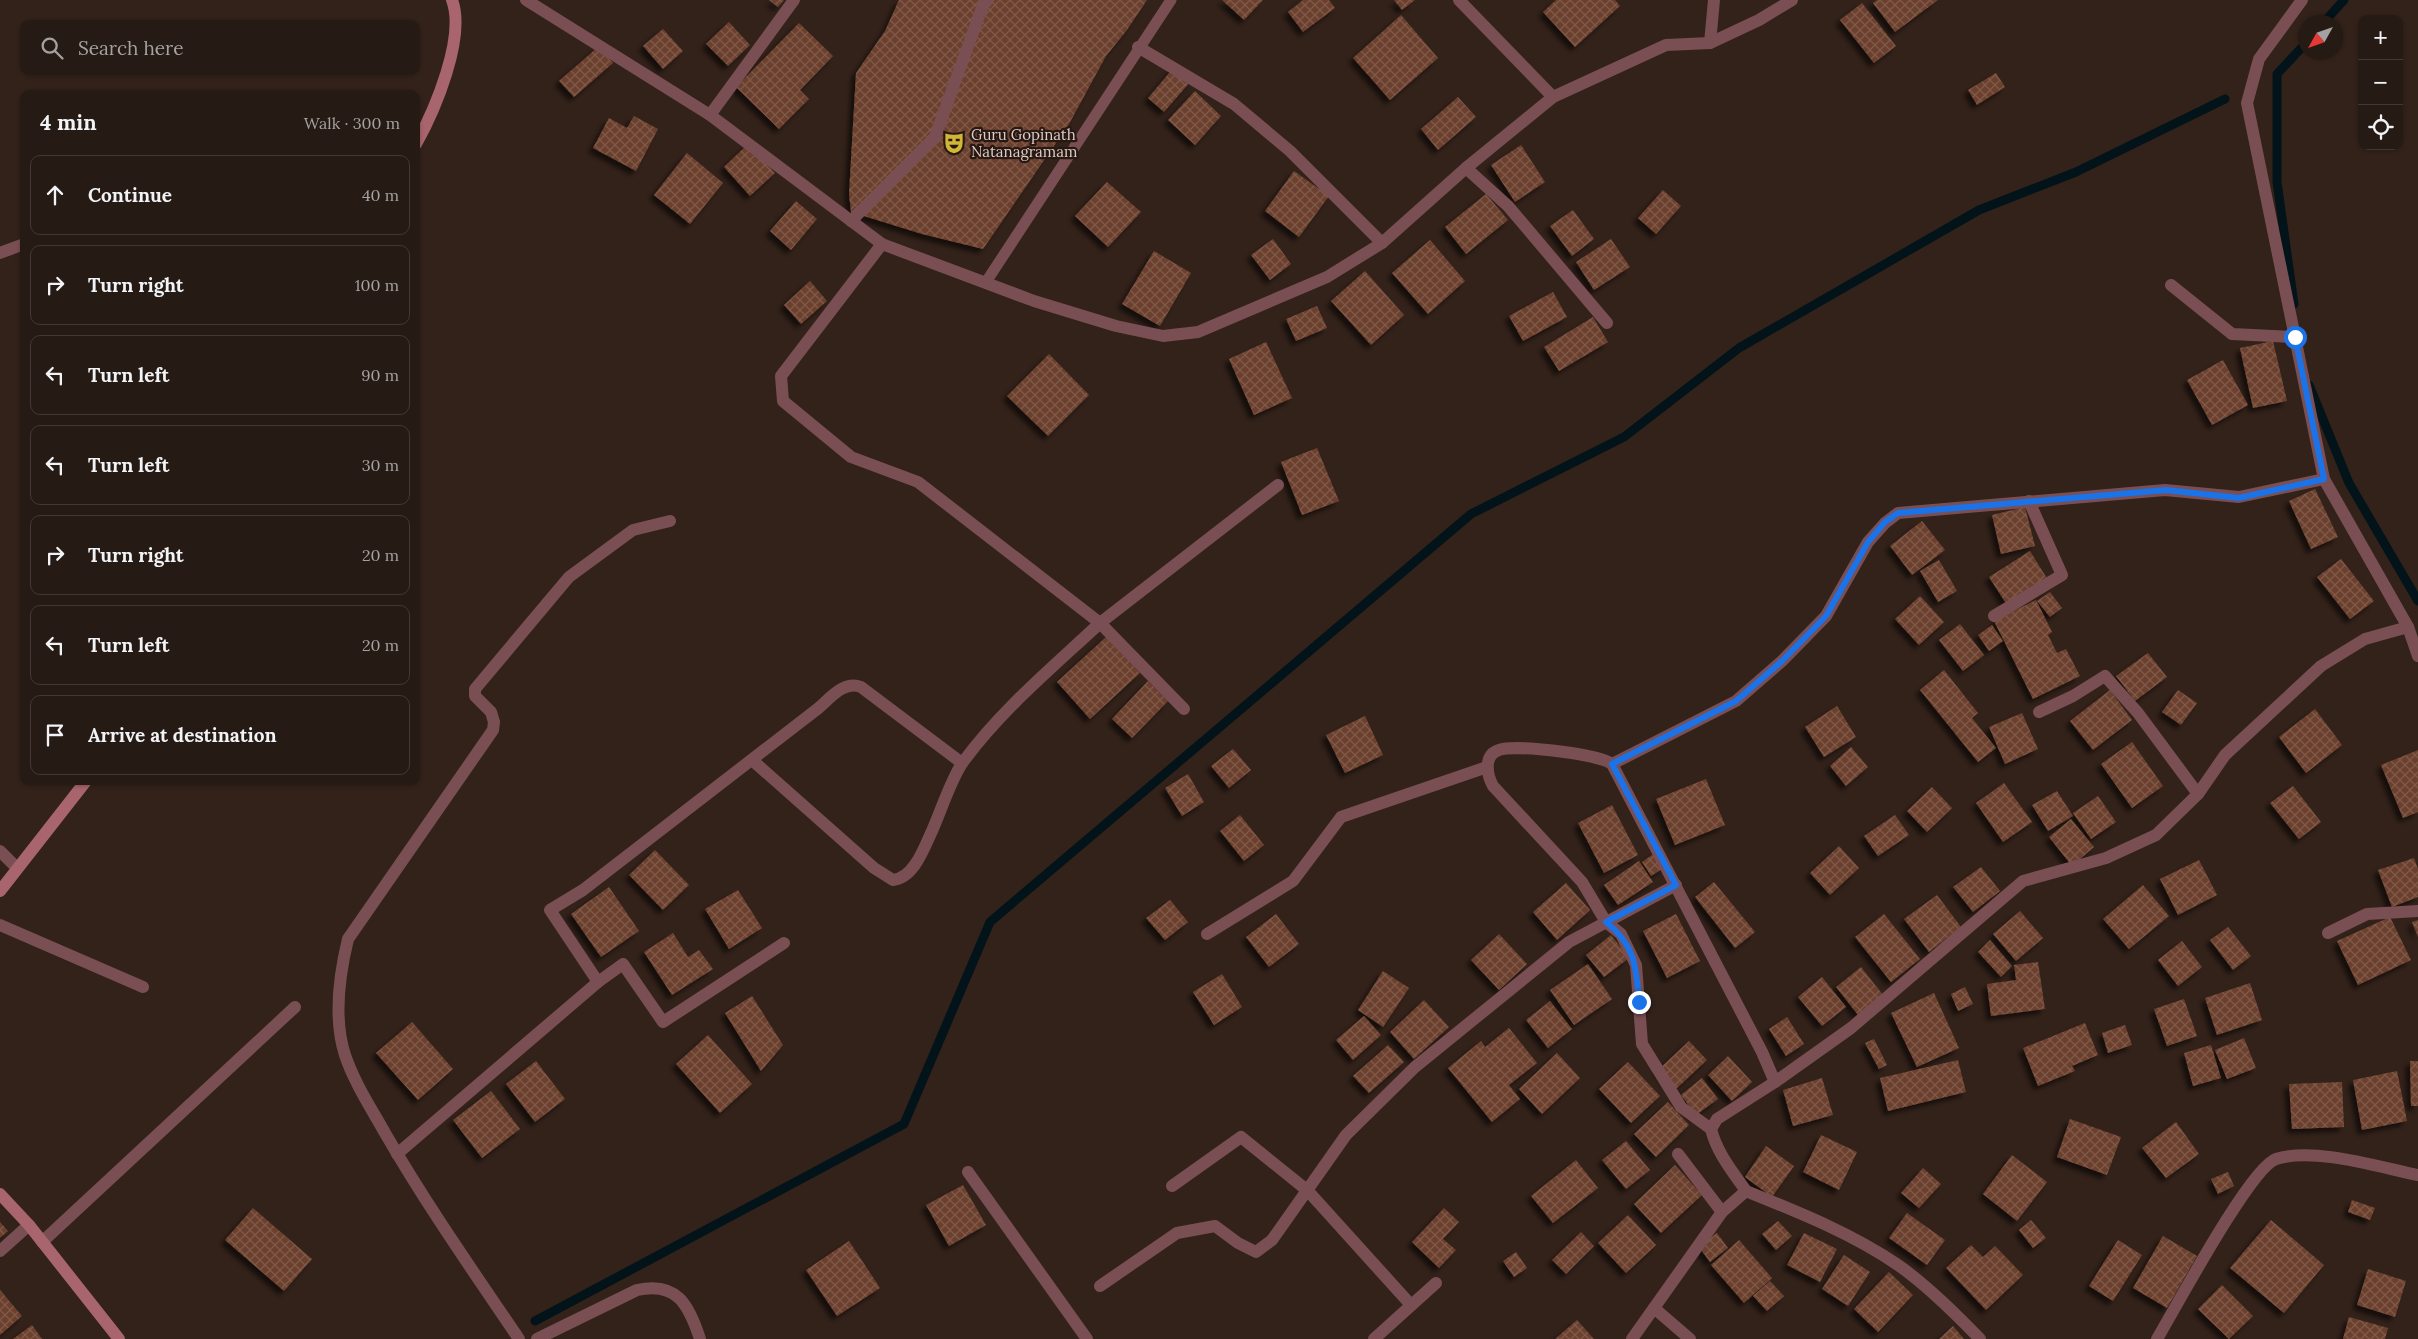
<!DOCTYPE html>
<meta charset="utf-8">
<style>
body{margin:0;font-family:Lora,serif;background:#2e231d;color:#f1f3f6}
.controls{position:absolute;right:15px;top:15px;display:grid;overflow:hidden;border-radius:10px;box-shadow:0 1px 4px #0004}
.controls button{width:45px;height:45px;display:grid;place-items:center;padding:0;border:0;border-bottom:1px solid #423834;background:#261a14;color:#f1f3f6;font:25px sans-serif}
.compass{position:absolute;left:2298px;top:15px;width:45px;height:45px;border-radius:50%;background:#261a14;box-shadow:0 1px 4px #0004;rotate:230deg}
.stop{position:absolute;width:15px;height:15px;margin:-11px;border:4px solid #1a73e8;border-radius:50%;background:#fff}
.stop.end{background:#1a73e8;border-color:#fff;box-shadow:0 1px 5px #0008}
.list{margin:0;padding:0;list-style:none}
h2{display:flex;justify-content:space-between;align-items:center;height:65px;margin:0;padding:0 20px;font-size:21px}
h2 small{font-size:16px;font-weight:400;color:#a4a1a0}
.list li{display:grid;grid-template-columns:32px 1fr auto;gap:15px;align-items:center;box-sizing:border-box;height:80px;margin:0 10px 10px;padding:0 10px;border:1px solid #423834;border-radius:10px}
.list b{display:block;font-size:19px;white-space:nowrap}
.list em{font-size:16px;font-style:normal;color:#a4a1a0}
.icon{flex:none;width:28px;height:28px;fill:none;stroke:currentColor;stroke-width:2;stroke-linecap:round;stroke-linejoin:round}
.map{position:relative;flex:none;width:2418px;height:1339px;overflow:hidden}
.search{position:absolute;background:#261a14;box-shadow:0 1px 4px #0004;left:20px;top:20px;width:400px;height:55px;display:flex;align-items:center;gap:12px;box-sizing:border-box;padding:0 18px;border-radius:10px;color:#a4a1a0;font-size:19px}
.panel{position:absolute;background:#261a14;box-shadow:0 1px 4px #0004;left:20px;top:90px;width:400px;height:695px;border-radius:10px}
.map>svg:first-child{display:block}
</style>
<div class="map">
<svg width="2418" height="1339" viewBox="0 0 2418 1339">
<defs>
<pattern id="building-cross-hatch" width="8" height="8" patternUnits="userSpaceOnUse" patternTransform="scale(1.25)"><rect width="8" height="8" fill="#6c402d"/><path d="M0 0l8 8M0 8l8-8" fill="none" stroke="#805a4a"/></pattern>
<filter id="shadow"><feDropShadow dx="-4.5" dy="4.5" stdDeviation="2.5" flood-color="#0009"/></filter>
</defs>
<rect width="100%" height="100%" fill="#33221a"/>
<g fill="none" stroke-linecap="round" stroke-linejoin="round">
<!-- stream -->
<g stroke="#021319" stroke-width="9">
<path d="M2324,22L2344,0"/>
<path d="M2294,304L2277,182V74L2306,43"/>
<path d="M2309,385L2349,483L2418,601"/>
<path d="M535,1321L904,1124L990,922L1471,514L1624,437L1739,348L1979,210L2076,172L2225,99"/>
</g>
</g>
<!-- building -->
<g fill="url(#building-cross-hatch)" filter="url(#shadow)">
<path d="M769,0H784L778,7Z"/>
<path d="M899,0H1147L1127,30L1106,56L1069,124L983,249L922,234L851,212L849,194L856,73L885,31Z"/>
<path d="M1222,0H1263L1244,20Z"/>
<path d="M1303,0H1329L1335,8L1303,32L1288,12Z"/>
<path d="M1394,0H1415L1402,10Z"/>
<path d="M1556,0H1615L1620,6L1575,47L1543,12Z"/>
<path d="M1877,0H1938L1895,32L1873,3Z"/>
<path d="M1862,3L1896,46L1874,63L1840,20Z"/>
<path d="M1401,15L1438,58L1390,100L1353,58Z"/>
<path d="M729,22L750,45L728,66L706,44Z"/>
<path d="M799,23L833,56L800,90L809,99L779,129L736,87Z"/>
<path d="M663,29L683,51L663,69L643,46Z"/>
<path d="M598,47L613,63L574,97L559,81Z"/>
<path d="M1175,66L1191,81L1164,112L1148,98Z"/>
<path d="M1996,73L2005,87L1977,105L1968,90Z"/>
<path d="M1195,91L1221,116L1195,145L1168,120Z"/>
<path d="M1458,97L1476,117L1438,150L1421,129Z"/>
<path d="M634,116L658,129L636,171L593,148L609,118L627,128Z"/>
<path d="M748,144L775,173L750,196L724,167Z"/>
<path d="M1521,145L1545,182L1515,202L1491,165Z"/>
<path d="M687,153L723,183L690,224L654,195Z"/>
<path d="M1294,171L1329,196L1299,237L1265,211Z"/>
<path d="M1107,182L1141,212L1108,247L1075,216Z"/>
<path d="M1663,190L1681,206L1656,234L1638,218Z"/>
<path d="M1486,194L1508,220L1466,254L1445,227Z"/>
<path d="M796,201L817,219L791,250L770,231Z"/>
<path d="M1573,210L1594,239L1572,256L1550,226Z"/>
<path d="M1273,239L1291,264L1270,280L1251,255Z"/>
<path d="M1611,239L1630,267L1594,290L1576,262Z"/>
<path d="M1430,240L1465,281L1428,314L1392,273Z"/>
<path d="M1154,251L1191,273L1160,326L1122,304Z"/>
<path d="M1365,271L1404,315L1371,345L1331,301Z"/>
<path d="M810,281L827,301L801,324L784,305Z"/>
<path d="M1553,292L1567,317L1523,341L1509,316Z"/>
<path d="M1317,306L1327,328L1296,341L1286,319Z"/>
<path d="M1593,317L1608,342L1559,371L1544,347Z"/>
<path d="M2273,341L2287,401L2253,408L2240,348Z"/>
<path d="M1266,342L1292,398L1254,415L1229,359Z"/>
<path d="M1049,354L1089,395L1048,436L1007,396Z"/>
<path d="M2223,360L2248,405L2212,425L2187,380Z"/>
<path d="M1317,448L1339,501L1302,515L1281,462Z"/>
<path d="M2315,489L2338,537L2311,549L2289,501Z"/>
<path d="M2025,507L2035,546L2001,554L1992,515Z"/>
<path d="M1922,521L1945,550L1912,575L1890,546Z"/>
<path d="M2030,551L2048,580L2007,605L1989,577Z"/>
<path d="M2341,559L2374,601L2350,619L2317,577Z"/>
<path d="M1939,560L1957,591L1938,602L1920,571Z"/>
<path d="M2050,592L2062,608L2050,617L2037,601Z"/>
<path d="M1920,596L1944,622L1919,645L1895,619Z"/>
<path d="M2036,600L2052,632L2048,635L2057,653L2066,649L2080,676L2033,699L1994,621Z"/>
<path d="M1960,624L1984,655L1963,671L1939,640Z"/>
<path d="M1992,625L2003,641L1989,651L1978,635Z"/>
<path d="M1107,636L1140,673L1090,719L1057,682Z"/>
<path d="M2148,653L2167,677L2135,701L2116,676Z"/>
<path d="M1944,670L1978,713L1972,718L1996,748L1978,762L1920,690Z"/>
<path d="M1148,681L1168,701L1132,738L1112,719Z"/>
<path d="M2110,690L2132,720L2093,750L2070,721Z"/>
<path d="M2178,690L2197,703L2181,725L2162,712Z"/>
<path d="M1837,706L1856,737L1824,757L1805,727Z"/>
<path d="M2315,709L2342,745L2306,773L2279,737Z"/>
<path d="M2022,713L2038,749L2005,764L1989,727Z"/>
<path d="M1365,716L1383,755L1345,773L1326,735Z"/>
<path d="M2132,742L2163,786L2132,808L2101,764Z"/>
<path d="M1851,747L1868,767L1846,786L1830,766Z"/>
<path d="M1233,749L1251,770L1229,788L1211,766Z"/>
<path d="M2418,750V812L2403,818L2381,765Z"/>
<path d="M1188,774L1204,802L1182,816L1165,788Z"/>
<path d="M1706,779L1725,825L1675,845L1656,799Z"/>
<path d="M2004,783L2032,822L2003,842L1976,803Z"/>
<path d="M2293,786L2321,822L2299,839L2270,803Z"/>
<path d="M1932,787L1952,808L1927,832L1907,811Z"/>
<path d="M2057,791L2073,816L2048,831L2032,805Z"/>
<path d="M2098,796L2116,822L2091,839L2073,813Z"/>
<path d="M1612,805L1638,855L1604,873L1578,823Z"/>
<path d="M1240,815L1264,845L1244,861L1220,831Z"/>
<path d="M1895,815L1909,835L1878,856L1864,836Z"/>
<path d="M2071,819L2094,847L2072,866L2049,837Z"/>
<path d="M1839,846L1859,868L1830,895L1810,873Z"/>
<path d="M655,850L689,885L663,910L629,875Z"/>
<path d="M1656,852L1665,867L1651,876L1642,862Z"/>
<path d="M2414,858L2418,869V897L2392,907L2378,870Z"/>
<path d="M2199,860L2217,895L2178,915L2160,879Z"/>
<path d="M1639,861L1653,882L1618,905L1604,885Z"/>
<path d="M1981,867L2000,891L1973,912L1953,887Z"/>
<path d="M1714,882L1755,932L1735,948L1695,897Z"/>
<path d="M1566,883L1590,910L1557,940L1533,912Z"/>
<path d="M2143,885L2169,916L2129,949L2103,919Z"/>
<path d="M609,887L639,931L601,957L571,914Z"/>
<path d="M738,890L762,928L729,949L705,909Z"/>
<path d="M1937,895L1961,927L1929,952L1904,919Z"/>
<path d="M1170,900L1188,922L1165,940L1146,918Z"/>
<path d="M2020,911L2043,938L2016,961L1993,934Z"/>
<path d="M1276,914L1299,944L1269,967L1246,937Z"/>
<path d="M1676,914L1700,961L1667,978L1643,931Z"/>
<path d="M1884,914L1920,959L1891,982L1855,937Z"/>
<path d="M2390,917L2411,960L2358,985L2337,941Z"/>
<path d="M2418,920V937L2412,922Z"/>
<path d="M2228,927L2251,956L2233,970L2210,940Z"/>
<path d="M673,933L688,957L699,950L713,969L672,995L644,952Z"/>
<path d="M1499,934L1527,964L1499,990L1471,960Z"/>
<path d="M1611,935L1629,958L1604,977L1586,955Z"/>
<path d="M1990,940L2012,966L2001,977L1978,952Z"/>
<path d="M2182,941L2202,967L2178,986L2158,960Z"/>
<path d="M2038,962L2045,1009L1991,1016L1987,984L2016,980L2014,965Z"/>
<path d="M1588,964L1612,999L1574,1025L1550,990Z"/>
<path d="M1861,967L1883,995L1858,1015L1836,987Z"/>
<path d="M1383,971L1409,988L1383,1027L1358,1010Z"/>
<path d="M1222,974L1242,1007L1214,1025L1193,992Z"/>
<path d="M1822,977L1846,1007L1822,1026L1798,997Z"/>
<path d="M2250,983L2262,1020L2217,1035L2205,998Z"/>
<path d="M1965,987L1973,1004L1958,1011L1951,994Z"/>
<path d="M1934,993L1959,1048L1917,1067L1891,1013Z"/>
<path d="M752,996L783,1045L761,1071L725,1013Z"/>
<path d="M2184,999L2197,1036L2167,1046L2154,1009Z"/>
<path d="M1424,1000L1449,1027L1414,1059L1390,1032Z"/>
<path d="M1550,1001L1572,1029L1548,1048L1526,1020Z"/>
<path d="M1364,1016L1381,1035L1353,1060L1336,1040Z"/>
<path d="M1787,1017L1804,1044L1786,1056L1769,1029Z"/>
<path d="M412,1022L453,1069L418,1100L376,1053Z"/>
<path d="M2085,1023L2098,1055L2072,1066L2075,1071L2038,1086L2023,1048Z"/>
<path d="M2125,1025L2132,1045L2108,1053L2102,1033Z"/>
<path d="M1509,1028L1537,1063L1509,1085L1520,1099L1492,1122L1448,1068L1481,1041L1485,1047Z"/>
<path d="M708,1035L752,1084L720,1113L676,1064Z"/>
<path d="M2244,1038L2256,1068L2227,1079L2215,1050Z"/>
<path d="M1874,1039L1887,1065L1879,1069L1865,1043Z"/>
<path d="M1689,1041L1707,1060L1676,1089L1658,1070Z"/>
<path d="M1388,1045L1404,1062L1369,1093L1353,1076Z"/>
<path d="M2211,1045L2221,1078L2193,1086L2184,1053Z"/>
<path d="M1557,1053L1580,1078L1542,1114L1519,1089Z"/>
<path d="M1728,1056L1752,1082L1732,1101L1708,1075Z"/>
<path d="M1958,1060L1966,1092L1888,1111L1880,1078Z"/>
<path d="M536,1061L565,1099L535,1122L506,1084Z"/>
<path d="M2410,1061H2418V1106H2411Z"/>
<path d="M1628,1062L1660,1096L1631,1123L1599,1089Z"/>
<path d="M2397,1071L2407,1121L2362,1130L2353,1080Z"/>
<path d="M1702,1078L1718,1099L1696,1115L1681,1095Z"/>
<path d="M1822,1078L1833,1115L1793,1126L1783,1090Z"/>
<path d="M2342,1082L2344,1127L2292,1129L2289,1084Z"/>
<path d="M491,1091L520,1129L482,1158L453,1120Z"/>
<path d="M1668,1102L1689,1125L1656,1157L1634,1134Z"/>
<path d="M2070,1119L2121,1137L2107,1175L2057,1157Z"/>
<path d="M2176,1122L2199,1154L2166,1178L2142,1148Z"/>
<path d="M1821,1135L1857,1152L1839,1190L1803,1172Z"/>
<path d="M1626,1141L1650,1170L1626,1189L1602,1160Z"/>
<path d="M1766,1146L1794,1166L1772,1197L1745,1177Z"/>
<path d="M2012,1155L2047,1182L2017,1221L1983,1194Z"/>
<path d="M1576,1160L1598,1188L1553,1223L1531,1196Z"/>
<path d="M1675,1165L1702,1195L1661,1233L1634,1204Z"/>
<path d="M1923,1168L1941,1184L1919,1208L1901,1193Z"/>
<path d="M2228,1172L2234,1186L2218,1194L2211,1179Z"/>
<path d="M963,1185L986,1225L949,1246L926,1205Z"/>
<path d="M2352,1200L2375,1208L2370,1220L2348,1212Z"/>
<path d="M253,1208L312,1259L284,1291L225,1240Z"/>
<path d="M1444,1208L1459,1222L1443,1239L1456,1250L1439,1268L1412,1242Z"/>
<path d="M1907,1213L1945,1240L1927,1265L1889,1238Z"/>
<path d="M1628,1215L1656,1245L1626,1273L1598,1243Z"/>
<path d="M2031,1220L2046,1238L2033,1248L2019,1230Z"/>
<path d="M2271,1220L2324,1265L2284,1313L2230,1268Z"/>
<path d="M1778,1221L1792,1236L1776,1250L1762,1234Z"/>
<path d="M0,1222L8,1231L0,1238Z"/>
<path d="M1581,1232L1594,1246L1566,1274L1552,1260Z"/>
<path d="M1717,1233L1728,1248L1710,1262L1699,1247Z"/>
<path d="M1804,1233L1837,1249L1820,1282L1787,1265Z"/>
<path d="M2163,1236L2197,1256L2167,1308L2133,1288Z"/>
<path d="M1739,1240L1772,1278L1744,1303L1711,1265Z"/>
<path d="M2118,1240L2142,1255L2113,1301L2089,1286Z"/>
<path d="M849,1241L880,1288L837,1316L806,1270Z"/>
<path d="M1971,1245L1983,1257L1995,1246L2023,1275L1986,1310L1946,1268Z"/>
<path d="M1516,1252L1527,1268L1514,1277L1503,1261Z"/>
<path d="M1844,1255L1870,1272L1848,1306L1822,1289Z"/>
<path d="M2368,1269L2406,1281L2395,1317L2357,1305Z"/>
<path d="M1889,1272L1913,1295L1878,1332L1854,1309Z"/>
<path d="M1770,1281L1784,1296L1767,1311L1753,1296Z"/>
<path d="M2222,1285L2253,1316L2229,1339L2198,1309Z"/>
<path d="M0,1290L22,1316L0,1335Z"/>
<path d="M2349,1317L2388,1328L2385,1339H2343Z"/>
<path d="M1577,1320L1594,1339H1555Z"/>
<path d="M32,1325L42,1339H13Z"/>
<path d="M1953,1326L1964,1339H1939Z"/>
</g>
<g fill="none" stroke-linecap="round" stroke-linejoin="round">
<!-- lane -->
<path stroke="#7a4f54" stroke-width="11" d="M986,282L1171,0"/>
<!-- street -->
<g stroke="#7a4f54" stroke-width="12">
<path d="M526,0L710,115L882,244L781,376L783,401L851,457L918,482L1100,623C1053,667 1002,709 963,762C951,779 941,811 932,831C924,848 914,878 893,880L874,868L752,760"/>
<path d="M1459,0L1553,97"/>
<path d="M2302,0L2259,59L2247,103L2324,479L2408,627L2418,656"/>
<path d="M1710,43L1714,0"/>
<path d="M1138,47L1234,104L1290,151L1382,243"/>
<path d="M710,115L794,0"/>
<path d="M1466,168L1508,206L1607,323"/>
<path d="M851,221L935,137L983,5L988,0"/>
<path d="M882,244L1034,301L1116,326L1163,336L1198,332L1327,277L1382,243L1466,168L1553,97L1666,45L1710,43L1759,20L1792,0"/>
<path d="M0,253L24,244"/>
<path d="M2171,285L2232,334L2295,337"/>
<path d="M1994,616L2062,575L2029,501"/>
<path d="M1184,709L1100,623L1278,485"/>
<path d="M2039,712L2073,696L2105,676L2138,713L2198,794"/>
<path d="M1612,764L1736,701L1782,661L1826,616L1868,542L1885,523L1898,513L2165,490L2239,497L2324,479"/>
<path d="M0,851L17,868"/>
<path d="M0,925L143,987"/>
<path d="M2328,933L2367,914L2418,911"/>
<path d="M1207,934L1293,881L1341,817L1487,767"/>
<path d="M598,982L550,910L583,890L816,710C829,700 843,680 861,687L962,763"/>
<path d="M1711,1129L1681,1107L1642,1044L1636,965L1621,934L1606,922L1582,882L1493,786C1487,775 1483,755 1499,750C1515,744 1599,754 1612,764L1762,1052L1775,1082"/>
<path d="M397,1154L598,982L623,964L663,1022L784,943"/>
<path d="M1678,1154L1722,1212"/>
<path d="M968,1172L1087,1339"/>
<path d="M1172,1186L1241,1137L1308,1191L1411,1305"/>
<path d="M1746,1191C1732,1171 1717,1153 1711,1129L1717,1119L1775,1082L1851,1028L2023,881L2106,858L2156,835L2198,794L2225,755L2321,666L2365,639L2408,627"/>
<path d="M42,1242L295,1007"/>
<path d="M0,1251L29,1225"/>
<path d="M1100,1286L1177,1233L1215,1226L1238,1243L1256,1252L1272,1240L1346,1135L1415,1067L1569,942L1676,885"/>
<path d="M1654,1308L1690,1339"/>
<path d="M519,1339C473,1271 426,1204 385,1133C371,1108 354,1082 345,1055C333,1018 339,976 348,939L493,730L494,722L491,712L475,696V689L569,577L633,530L670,521"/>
<path d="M537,1339L637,1290C677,1281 689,1305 700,1339"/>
<path d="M1374,1339L1436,1283"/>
<path d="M1632,1339L1722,1212L1746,1191C1798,1212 1851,1233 1898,1265C1928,1286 1955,1313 1980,1339"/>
<path d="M2157,1339C2175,1309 2250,1168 2276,1159C2315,1147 2378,1167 2418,1175"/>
</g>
<!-- secondary -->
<g stroke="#a9656d" stroke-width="12">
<path d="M416,144C435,110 466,37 452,0"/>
<path d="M0,891L86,781"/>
<path d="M0,1194L29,1225L119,1339"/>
</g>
</g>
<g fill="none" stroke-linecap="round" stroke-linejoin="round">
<!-- route -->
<path stroke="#1a73e8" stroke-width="6" d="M1639,1002C1636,967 1636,946 1606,922L1676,885L1612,764L1736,701L1782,661L1826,616L1868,542L1885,522L1898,513L2166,490L2239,498L2324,479L2295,337"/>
</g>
<!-- icons -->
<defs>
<g id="theatre-bare" transform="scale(1.725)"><path d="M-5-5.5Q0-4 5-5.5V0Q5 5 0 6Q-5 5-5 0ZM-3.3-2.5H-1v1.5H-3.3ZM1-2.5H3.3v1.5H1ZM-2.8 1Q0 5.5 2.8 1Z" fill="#d1b736" stroke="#291811" stroke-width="2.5" paint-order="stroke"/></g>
</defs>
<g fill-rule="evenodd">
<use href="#theatre-bare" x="954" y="143"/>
</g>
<g text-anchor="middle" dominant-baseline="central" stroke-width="4.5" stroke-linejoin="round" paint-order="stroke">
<!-- poi labels -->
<g font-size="15" fill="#daceca" stroke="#291811" text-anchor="start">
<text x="971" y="134">Guru Gopinath<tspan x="971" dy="17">Natanagramam</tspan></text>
</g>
</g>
</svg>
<div class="controls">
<button>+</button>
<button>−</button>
<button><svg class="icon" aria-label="locate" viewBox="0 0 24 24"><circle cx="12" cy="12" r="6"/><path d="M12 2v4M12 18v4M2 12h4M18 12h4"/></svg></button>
</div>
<svg class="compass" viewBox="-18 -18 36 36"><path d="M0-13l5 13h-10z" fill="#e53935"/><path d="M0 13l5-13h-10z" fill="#a4a1a0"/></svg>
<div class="stop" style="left:2295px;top:337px"></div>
<div class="stop end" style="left:1639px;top:1002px"></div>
<div class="search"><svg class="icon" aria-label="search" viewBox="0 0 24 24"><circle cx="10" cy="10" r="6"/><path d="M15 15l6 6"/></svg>Search here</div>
<section class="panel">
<h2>4 min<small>Walk · 300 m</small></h2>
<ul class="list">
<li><svg class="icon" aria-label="ahead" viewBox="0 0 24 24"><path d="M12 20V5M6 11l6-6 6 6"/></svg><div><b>Continue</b></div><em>40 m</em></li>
<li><svg class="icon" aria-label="right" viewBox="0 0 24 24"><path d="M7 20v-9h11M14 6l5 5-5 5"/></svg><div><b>Turn right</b></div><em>100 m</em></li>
<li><svg class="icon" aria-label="left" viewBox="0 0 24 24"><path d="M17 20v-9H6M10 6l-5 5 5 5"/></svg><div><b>Turn left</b></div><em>90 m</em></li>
<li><svg class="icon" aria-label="left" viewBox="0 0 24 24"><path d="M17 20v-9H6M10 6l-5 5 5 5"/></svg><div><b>Turn left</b></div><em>30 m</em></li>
<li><svg class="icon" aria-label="right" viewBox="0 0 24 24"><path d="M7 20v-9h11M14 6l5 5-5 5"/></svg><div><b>Turn right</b></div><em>20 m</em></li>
<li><svg class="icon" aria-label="left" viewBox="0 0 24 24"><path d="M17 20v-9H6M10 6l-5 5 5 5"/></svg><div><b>Turn left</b></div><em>20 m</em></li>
<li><svg class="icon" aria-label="arrive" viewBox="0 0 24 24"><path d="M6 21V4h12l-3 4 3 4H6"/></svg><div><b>Arrive at destination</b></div></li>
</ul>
</section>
</div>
